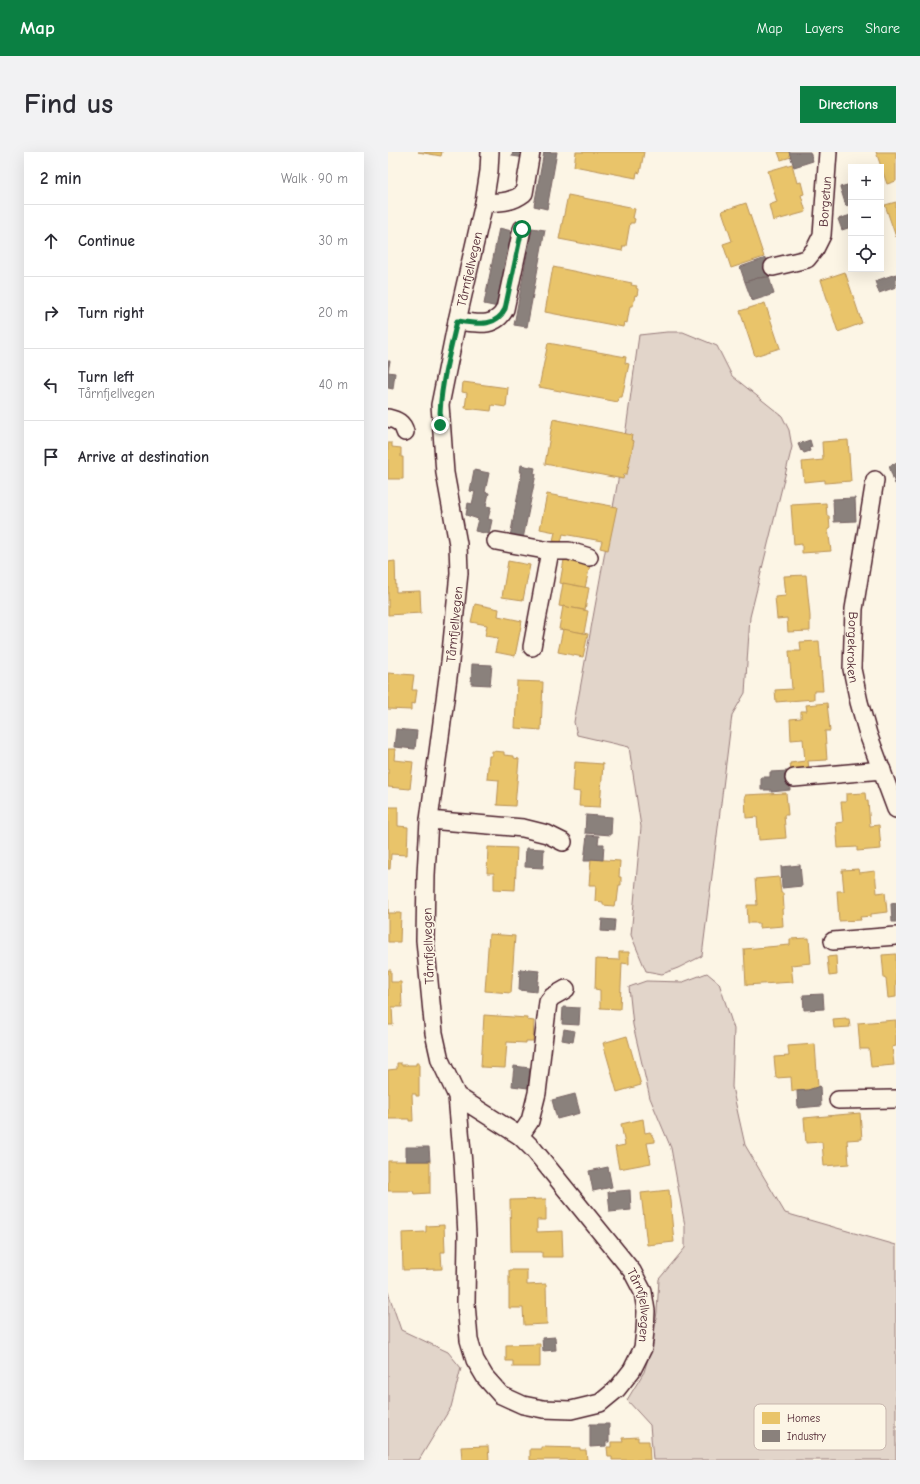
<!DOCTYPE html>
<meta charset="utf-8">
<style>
body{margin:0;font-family:"Comic Neue",sans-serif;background:#f2f2f3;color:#2b2b33}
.controls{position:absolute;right:12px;top:12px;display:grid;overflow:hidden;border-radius:0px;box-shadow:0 4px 16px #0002}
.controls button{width:36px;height:36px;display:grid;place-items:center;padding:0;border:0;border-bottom:1px solid #e1e1e2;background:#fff;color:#2b2b33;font:20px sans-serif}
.stop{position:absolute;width:12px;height:12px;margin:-9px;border:3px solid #0b8043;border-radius:50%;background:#fff}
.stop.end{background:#0b8043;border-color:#fff;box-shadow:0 1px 4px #0008}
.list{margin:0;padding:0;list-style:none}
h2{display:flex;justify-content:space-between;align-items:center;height:52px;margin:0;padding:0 16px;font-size:17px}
h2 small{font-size:13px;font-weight:400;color:#7c7c81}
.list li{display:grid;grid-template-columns:26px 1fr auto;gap:12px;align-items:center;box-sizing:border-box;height:72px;padding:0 16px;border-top:1px solid #e1e1e2}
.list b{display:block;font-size:15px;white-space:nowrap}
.list p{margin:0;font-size:13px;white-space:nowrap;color:#7c7c81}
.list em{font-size:13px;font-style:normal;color:#7c7c81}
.icon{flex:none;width:22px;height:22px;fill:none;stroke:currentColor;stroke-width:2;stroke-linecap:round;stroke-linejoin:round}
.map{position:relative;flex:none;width:508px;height:1308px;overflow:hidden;border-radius:0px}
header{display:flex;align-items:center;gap:24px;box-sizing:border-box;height:56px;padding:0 20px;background:#0b8043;color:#fff}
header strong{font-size:19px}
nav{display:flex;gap:22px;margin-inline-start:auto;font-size:14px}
.intro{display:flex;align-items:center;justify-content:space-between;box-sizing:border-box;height:96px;padding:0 24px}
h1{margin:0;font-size:28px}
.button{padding:10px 18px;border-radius:0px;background:#0b8043;color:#fff;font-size:14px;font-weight:700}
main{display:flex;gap:24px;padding:0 24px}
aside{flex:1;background:#fff;border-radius:0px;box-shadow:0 4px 16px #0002}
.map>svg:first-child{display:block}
</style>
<header>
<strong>Map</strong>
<nav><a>Map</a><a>Layers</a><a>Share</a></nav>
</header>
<div class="intro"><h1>Find us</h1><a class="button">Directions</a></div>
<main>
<aside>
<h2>2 min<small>Walk · 90 m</small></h2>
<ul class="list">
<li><svg class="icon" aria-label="ahead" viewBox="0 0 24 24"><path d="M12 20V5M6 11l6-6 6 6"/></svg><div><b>Continue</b></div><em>30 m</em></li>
<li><svg class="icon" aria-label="right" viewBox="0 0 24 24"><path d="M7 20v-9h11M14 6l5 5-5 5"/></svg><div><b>Turn right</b></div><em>20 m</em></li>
<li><svg class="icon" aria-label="left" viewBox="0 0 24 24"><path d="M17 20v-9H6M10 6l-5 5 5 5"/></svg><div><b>Turn left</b><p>Tårnfjellvegen</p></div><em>40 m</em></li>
<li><svg class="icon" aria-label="arrive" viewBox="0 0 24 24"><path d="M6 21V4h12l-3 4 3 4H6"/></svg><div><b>Arrive at destination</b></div></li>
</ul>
</aside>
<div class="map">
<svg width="508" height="1308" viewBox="0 0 508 1308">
<rect width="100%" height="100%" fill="#fcf5e5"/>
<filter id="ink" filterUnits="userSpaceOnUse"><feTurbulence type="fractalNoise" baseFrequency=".025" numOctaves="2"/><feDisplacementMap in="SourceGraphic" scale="8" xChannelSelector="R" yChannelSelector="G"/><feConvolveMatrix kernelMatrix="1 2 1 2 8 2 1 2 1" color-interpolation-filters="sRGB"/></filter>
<g filter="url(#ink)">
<!-- green -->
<g fill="#e2d5ca" stroke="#967a7a">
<path d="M279,180H295L329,194L344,224L394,264L401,278L404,295L362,465L357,541L344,563L314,804L290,816L274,822L258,819L243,783L253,675L241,595L189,583L186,570L234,306L251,183Z"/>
<path d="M319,821L331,831L346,877L344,935L357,993L397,1061L508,1093V1308H265L262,1273L239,1248L256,1220L264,1193L269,1160L271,1127L297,1096V1074L283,996L262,946L245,873L241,835L258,829L295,830Z"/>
<path d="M0,1140L13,1178L60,1200L73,1216L63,1255L31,1308H0Z"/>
</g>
<!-- homes -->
<g fill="#e9c46a" stroke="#b99257">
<path d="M30,0H54L53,4Z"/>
<path d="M188,0H256L252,21L249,20L248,26L186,14Z"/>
<path d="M390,0H401L403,5L393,8Z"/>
<path d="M488,0H508V29L499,32Z"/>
<path d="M404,12L409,31L413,30L416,42L413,43L418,60L385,69L381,53L389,50L380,19Z"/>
<path d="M180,43L242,55V56L247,57L245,66L247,67L246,71H242L238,94H235L234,99L171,87Z"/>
<path d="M508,50V85L497,53Z"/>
<path d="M358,51L376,105L343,116L335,92L344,89L334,59Z"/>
<path d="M165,115L244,131L243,133L249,134L248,136L250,137L249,144L247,143L245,154H242L239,171L236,170L235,175L157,160Z"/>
<path d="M457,120L474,171L450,180L433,128Z"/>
<path d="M377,151L392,196L367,204L352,159Z"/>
<path d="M160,191L238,205L237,211L241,212L234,245H231L230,250L151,235Z"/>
<path d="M75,230L120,236L118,255L104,253L103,259L77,256L79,241L74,240Z"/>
<path d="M165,267L244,283L243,288L246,289L239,322H236L235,327L157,312Z"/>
<path d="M460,288L463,329L437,331V328L416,330L414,310L435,308L434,290Z"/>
<path d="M0,291H4V295L13,296V305H15V327H0Z"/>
<path d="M159,342L229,355L220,398L212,396L214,389L175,382L173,390L165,389L167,380L152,377Z"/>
<path d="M438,351L439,364H441L442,377H440L443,399L414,401V392L406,393L403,353Z"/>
<path d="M176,408L202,413L197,436L172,431Z"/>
<path d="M7,409L8,440L32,439L33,461L0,463V410Z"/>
<path d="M120,409L142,413L135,448L114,445Z"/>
<path d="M418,423L422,464V479L400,480L399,466L389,467L387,445L398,444L396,424Z"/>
<path d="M175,431L201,436L197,458L171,454Z"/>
<path d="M87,452L111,457L110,464L134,469L127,504L107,500L110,486L97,484L99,473L83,470Z"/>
<path d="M175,454L200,459L196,481L171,477Z"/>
<path d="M175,477L200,482L195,505L170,500Z"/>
<path d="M431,489L435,539H426V547L388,550L387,538L404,537L401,499H413L412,490Z"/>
<path d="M0,521L26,523L24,538H29L27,552L23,551V558L0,557Z"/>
<path d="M129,529L155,530L153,578L127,576Z"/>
<path d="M439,551L442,579H437L439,608L420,609L421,617L403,619L402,611L417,609L415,587L403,588L402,567L413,566V559H419L418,553Z"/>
<path d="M0,597H7L6,608L25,610L22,637L0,635Z"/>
<path d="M104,599L116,600V603L126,604V606L131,607L127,654L109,653L111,628L99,627L101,604H104Z"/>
<path d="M187,610L215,612L212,655L191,654L192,640L185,639Z"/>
<path d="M398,641L400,663H396L398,686L371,688L369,665L358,666L357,643Z"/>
<path d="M477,641L478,649H480L482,674L491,673L493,697L469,699V695L450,696L448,671L455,670L453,650H458V642Z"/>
<path d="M0,655H10V674L20,675L19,703L3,702L2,717H0Z"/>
<path d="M100,695L129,696L127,738L106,737V721H99Z"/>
<path d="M203,707L232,709L231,725H233V733H231L229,750H227L226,754L215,753V750L207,749L208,733H201Z"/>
<path d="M470,717L471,721L487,719L489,741L497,740L499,760L483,762V764L472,765L473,768L451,769L449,739H456L454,718Z"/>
<path d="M391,725L393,741H395L396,757H394L395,774L371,776V771H360L359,753H369L367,727Z"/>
<path d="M0,747V761H13L12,790H0Z"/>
<path d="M101,782L127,784L123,841L97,839Z"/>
<path d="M421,786L423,811L403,813L405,830L358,833L356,797L402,793V787Z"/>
<path d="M231,800H241V812L234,811L232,857L212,856V838L207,837L208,807L231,808Z"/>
<path d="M508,802V845L500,846L498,826H496L494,803Z"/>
<path d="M448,804L449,823L441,824L439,805Z"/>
<path d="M0,818H3V830H13L14,855H4L5,873H0Z"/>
<path d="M96,863L139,866V868L146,869L145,889H138V891L119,890L117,916L93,915Z"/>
<path d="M458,866V867H461L462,875L446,876L445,867Z"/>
<path d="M508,868V894L504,895L506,913L483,915L481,897H472L470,871Z"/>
<path d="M239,884L253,933L229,940L215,891Z"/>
<path d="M427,892L430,935L420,938L404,939L403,925L388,926L386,905L401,904L400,894Z"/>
<path d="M9,911H13V913H28V911H31V944H28V942H24L25,969H21V967H0V918L9,917Z"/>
<path d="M472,961L474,987L459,988L461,1012L436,1014L434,990L418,991L416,966Z"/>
<path d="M255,967L257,981L262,980L266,987H267V990L259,991L263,1011L231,1017L227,995L237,993L233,972Z"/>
<path d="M0,1009H42V1041L26,1042L25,1039H0Z"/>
<path d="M281,1038L286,1090L259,1093L253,1041Z"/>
<path d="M158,1047V1068H149V1080L174,1079L175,1105H154V1100H123L122,1048Z"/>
<path d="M56,1073L57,1100H53L54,1117L15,1118L14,1081L38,1080V1074Z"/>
<path d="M121,1118H139V1133L158,1132L159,1172L136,1173L135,1156H121Z"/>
<path d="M152,1192V1215H125V1209H118V1193Z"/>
<path d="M250,1285V1289H261L262,1308H224V1305H220L219,1295H223V1290H235L234,1286Z"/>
<path d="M100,1294L101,1308H74L73,1295Z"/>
<path d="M154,1295L192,1296V1298H198L199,1308H142V1297H154Z"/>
</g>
<!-- industry -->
<g fill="#8a817c" stroke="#776464">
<path d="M125,0H138L137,6L124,4Z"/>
<path d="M156,0H169L159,57L146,54Z"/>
<path d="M401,0H422L425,9L406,15Z"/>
<path d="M463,32V52L458,54L452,35Z"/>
<path d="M463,63V75L454,78L450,67Z"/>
<path d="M111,76L124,79L110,155L96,152Z"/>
<path d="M144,76L157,78L139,175L126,173Z"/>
<path d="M378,106L384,124L370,126L357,130L352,115Z"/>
<path d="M508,122V135L491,141L487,129Z"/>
<path d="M381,125L386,142L364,149L357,130L370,126Z"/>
<path d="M0,209H2L0,220L7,221L5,237L0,236Z"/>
<path d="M422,288L424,295L421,296L422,299L416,301L414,298L413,299L410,292Z"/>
<path d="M508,311V332H507L501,314Z"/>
<path d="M133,313L147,316L146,321L148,322L135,387L122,385L134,320H132Z"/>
<path d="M86,318L101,321L97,340L101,341L98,354L103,355L100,367L104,368L101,382L87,379L90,367L78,363L80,351L84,352L87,340L82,339Z"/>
<path d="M467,346L468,369L446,370L445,347Z"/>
<path d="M84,512L104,513L102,533L83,532Z"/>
<path d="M8,577L29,579L27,597L6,595Z"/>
<path d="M400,619L402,638L383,640V638H373V625H382V620Z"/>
<path d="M198,663L224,665L223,683L197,681Z"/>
<path d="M199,683L211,684L210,692H216L215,708L203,707L202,709H196Z"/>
<path d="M138,696L156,697L155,716L137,715Z"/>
<path d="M412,713L414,734L394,736L393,715Z"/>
<path d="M508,751V770H504L503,752Z"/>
<path d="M214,767L227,768L226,780L213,779Z"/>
<path d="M132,817L151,819L149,840L131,838Z"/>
<path d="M435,842L436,857L416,858L415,843Z"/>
<path d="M175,855L192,856L191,873L174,872Z"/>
<path d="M176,877L187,879L185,890L174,888Z"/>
<path d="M126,914L142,916L140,936L124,934Z"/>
<path d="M432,934L433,954L410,956L409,939L420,938Z"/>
<path d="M187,942L192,961L169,967L164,948Z"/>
<path d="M18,995H41L42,1009H18Z"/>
<path d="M220,1015L224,1035L205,1039L201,1019Z"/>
<path d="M242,1038L243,1058L222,1060L220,1040Z"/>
<path d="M167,1185L168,1198L155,1199L154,1186Z"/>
<path d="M202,1272H221V1290H218V1294L202,1295Z"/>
</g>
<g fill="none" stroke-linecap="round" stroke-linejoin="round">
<!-- minor casing -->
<g stroke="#4a1f2b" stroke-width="20">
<g id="minor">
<path d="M96,51C112,50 123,51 136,41L143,0"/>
<path id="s1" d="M385,115L419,107L427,97L434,83L440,0"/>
<path d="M69,169C87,171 107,177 117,157L134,77"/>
<path d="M0,266C9,268 15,271 17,280"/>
<path id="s2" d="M487,328L466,457L464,517L471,550L480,582L508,657"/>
<path d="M108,389L162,399H181L201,405"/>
<path d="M144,495L162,399"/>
<path d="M406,626L494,618"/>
<path d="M41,668L135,676L159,682L175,690"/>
<path d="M445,789L508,784"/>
<path id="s3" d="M69,944L132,984L146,998L244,1119L255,1140L258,1159L257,1179L255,1196L244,1218L229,1237L212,1251L183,1258L155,1257L135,1253L113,1243L97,1225L87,1208L81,1188L78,1151L79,1083L75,1012L69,944L52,908L46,881L37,788L38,723L41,668L62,510L71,421L70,392L57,321L52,253L69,169L96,51L101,19L102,0"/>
<path d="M450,948L508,947"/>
<path d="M132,984L142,969L149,941L160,850L164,845L178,837"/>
</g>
</g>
<!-- minor -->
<use href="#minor" stroke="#fcf5e5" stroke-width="17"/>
</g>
</g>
<g fill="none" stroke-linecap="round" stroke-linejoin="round" filter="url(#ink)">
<!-- route -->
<path stroke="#0b8043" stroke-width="5" d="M52,273C51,238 61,204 69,169C87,171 107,177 117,157L134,77"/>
</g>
<g text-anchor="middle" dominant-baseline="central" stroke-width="4" stroke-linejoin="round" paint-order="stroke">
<!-- street labels -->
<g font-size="13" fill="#4a1f2b" stroke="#fcf5e5">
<text stroke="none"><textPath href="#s1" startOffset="97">Borgetun</textPath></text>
<text stroke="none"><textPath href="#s3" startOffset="1651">Tårnfjellvegen</textPath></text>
<text stroke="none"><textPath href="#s3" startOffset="1291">Tårnfjellvegen</textPath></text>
<text stroke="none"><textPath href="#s2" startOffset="169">Borgekroken</textPath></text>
<text transform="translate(40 794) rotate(-92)">Tårnfjellvegen</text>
<text stroke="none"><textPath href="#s3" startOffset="286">Tårnfjellvegen</textPath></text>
</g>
</g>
<!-- legend -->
<rect x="366" y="1252" width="132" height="46" rx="6" fill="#fcf5e5" stroke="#c7b5ad" stroke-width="1"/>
<rect x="374" y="1260" width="18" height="12" fill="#e9c46a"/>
<rect x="374" y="1278" width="18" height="12" fill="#8a817c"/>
<g font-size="11" fill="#4a1f2b">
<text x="399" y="1270">Homes</text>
<text x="399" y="1288">Industry</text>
</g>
</svg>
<div class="controls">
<button>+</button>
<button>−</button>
<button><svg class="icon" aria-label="locate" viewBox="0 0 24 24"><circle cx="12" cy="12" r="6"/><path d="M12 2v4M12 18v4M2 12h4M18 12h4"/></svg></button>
</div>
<div class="stop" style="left:134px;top:77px"></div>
<div class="stop end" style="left:52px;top:273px"></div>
</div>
</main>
